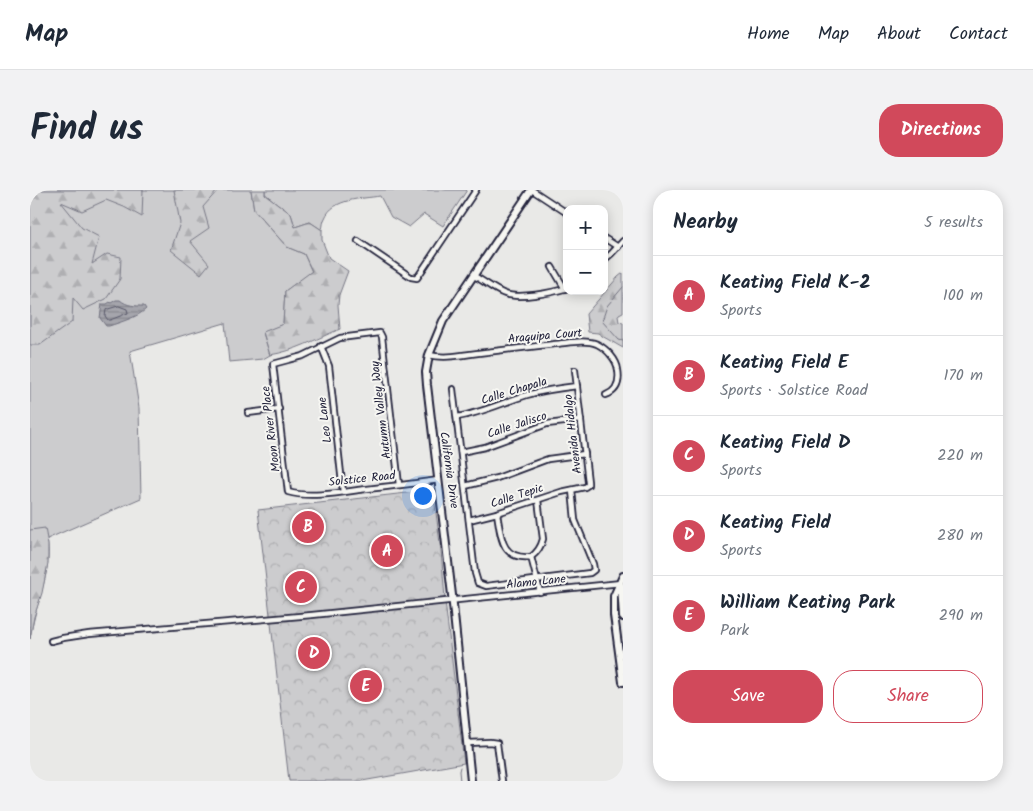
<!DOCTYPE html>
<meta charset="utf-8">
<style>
body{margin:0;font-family:Kalam,sans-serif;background:#f2f2f3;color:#1f2937}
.controls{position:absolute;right:15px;top:15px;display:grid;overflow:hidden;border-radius:10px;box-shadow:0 2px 12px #0003}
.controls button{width:45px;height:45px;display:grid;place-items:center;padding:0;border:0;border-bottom:1px solid #e0e1e3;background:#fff;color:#1f2937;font:25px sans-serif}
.you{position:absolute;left:392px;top:305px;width:18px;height:18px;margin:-12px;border:4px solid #fff;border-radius:50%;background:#1a73e8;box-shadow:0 0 0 8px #1a73e833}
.badge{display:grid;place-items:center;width:32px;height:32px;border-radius:50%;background:#d1495b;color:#fff;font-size:16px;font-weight:700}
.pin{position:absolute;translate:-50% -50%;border:2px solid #fff;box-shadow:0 1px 5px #0006}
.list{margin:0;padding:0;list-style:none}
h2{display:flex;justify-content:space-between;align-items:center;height:65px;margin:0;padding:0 20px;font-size:21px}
h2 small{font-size:16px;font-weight:400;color:#747a83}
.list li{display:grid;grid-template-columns:32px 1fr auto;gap:15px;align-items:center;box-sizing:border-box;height:80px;padding:0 20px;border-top:1px solid #e0e1e3}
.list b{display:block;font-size:19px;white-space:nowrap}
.list p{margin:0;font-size:16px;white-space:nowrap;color:#747a83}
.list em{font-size:16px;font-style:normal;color:#747a83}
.actions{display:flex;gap:10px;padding:15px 20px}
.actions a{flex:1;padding:11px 0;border:1px solid #d1495b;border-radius:20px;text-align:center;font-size:18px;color:#d1495b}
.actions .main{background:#d1495b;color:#fff}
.map{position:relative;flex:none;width:593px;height:591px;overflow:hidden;border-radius:20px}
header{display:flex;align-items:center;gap:30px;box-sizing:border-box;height:70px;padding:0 25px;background:#fff;border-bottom:1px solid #e0e1e3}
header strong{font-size:24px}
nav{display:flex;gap:28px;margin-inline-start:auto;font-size:18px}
.intro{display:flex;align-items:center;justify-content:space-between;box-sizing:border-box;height:120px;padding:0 30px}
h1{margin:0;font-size:35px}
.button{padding:12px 22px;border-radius:20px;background:#d1495b;color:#fff;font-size:18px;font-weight:700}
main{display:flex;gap:30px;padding:0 30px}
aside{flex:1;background:#fff;border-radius:20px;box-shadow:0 2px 12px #0003}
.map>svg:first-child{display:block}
</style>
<header>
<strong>Map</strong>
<nav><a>Home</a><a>Map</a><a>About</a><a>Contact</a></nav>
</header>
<div class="intro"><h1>Find us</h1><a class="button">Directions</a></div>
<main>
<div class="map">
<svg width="593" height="591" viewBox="0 0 593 591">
<defs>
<pattern id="forest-firs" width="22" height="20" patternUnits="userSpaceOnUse" patternTransform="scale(1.25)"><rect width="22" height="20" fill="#ccccce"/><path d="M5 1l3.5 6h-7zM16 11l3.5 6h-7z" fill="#afafb2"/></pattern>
<pattern id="park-crowns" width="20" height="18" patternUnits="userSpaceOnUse" patternTransform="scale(1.25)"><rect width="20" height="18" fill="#ccccce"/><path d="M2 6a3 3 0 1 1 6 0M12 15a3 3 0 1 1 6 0" fill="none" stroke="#afafb2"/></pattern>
<pattern id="water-rules" width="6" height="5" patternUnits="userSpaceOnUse" patternTransform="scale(1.25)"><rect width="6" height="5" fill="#a5a5ac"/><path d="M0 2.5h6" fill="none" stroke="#86868d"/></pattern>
</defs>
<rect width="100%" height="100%" fill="#e9e9e7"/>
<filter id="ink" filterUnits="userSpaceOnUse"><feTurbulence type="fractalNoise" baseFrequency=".02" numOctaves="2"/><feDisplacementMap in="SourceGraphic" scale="10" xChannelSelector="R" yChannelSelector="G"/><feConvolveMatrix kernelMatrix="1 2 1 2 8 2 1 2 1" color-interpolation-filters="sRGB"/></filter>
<g filter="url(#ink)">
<!-- grass -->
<g fill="#ccccce" stroke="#777784">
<path d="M0,0H221L224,20L257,57L274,64L282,82L255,101L253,134L233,143L240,165L233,169L199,172L195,133L100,161L109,218L111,308L17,349C22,375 11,401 5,425C3,433 1,441 0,449Z"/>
<path d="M235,0H437L413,36L394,24L379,37L361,27L350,6C332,9 303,8 295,28C293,31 293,36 292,40L280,32L265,37L261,24L235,4Z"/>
</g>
<!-- forest -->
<g fill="url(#forest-firs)" stroke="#777784">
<path d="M0,0H113L112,27L94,17L76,10L52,21L31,12L52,38L69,47L62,74L77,64L91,67L90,89L76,109L53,120L43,108L42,132L10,155H0Z"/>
<path d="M144,0H188L173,17L179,38L160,51L179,74L171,84L141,60L150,33Z"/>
<path d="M221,0H235V4L261,24L265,37L280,32L292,40V50L299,68L318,81L309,105L308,115L310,139C286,149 265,161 240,165L233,142L253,134L255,101L282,81L274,64L257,57L224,20Z"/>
<path d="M593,83V122L589,124L588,126L589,132L593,133V158L572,146L568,143L558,142L556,124L588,87Z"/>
<path d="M15,338L18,355V373L12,403L4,427L0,449V340Z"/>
</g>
<!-- park -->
<path fill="url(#park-crowns)" stroke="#777784" d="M403,300L411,361L416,420L434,573L332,591H259L228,320Z"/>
<!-- water -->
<path fill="url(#water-rules)" stroke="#71717f" d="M86,110H90C97,116 105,116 114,116L116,119C108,127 91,132 79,136H76L70,128L72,114H77L80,112L81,113Z"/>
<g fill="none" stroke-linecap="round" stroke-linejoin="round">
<!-- shore -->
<path stroke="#565668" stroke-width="1" d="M89,116L97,119L98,123L80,130H78L75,126L76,120Z"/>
<!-- stream -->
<g stroke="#71717f" stroke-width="1">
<path d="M593,97L577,116L572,131L589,150L593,151"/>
<path d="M430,577L429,581L430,591"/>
</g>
<!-- street casing -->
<g stroke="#22223b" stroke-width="8">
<g id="street">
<path d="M502,0L537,23"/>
<path d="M574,48L588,57"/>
<path d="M328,51L381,87L387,88L446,0"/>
<path d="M574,70L581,64L593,51"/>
<path d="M522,77L535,99"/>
<path d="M444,86C454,91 464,100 475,104C489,109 522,103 537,98"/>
<path d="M291,156L299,176L313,302"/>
<path d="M399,165C415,169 432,165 448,163C474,160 500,157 525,154C538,153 555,149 567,154C577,159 587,170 588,180C590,192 587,201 576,205"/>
<path d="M423,199L445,383L448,393L456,396L560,383L564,380L563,374L545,330L542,300"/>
<path d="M218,223L249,219"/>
<path d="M427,227C452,223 474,212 497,205C514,200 530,198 547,196"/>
<path d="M431,262L455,257L517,234L551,230"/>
<path d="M369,295L352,147L350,143L310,148L273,166L243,174L258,302C278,308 308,303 328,300C355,297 382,294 409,290"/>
<path d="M435,296L467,288L518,269L555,264"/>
<path d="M467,323C471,347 471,370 501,367C508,362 511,357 513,349L508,310"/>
<path d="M439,330L467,323L531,302L555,297L558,295V292L545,180"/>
<path d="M501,367L510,402"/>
<path d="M21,451L33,448L59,444L282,425L591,393"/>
<path d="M438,553L460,552L467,553L472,591"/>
</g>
</g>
<!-- secondary casing -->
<g stroke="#22223b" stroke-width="10">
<g id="secondary">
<path d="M593,386L584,406V425L593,492"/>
<path d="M591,395L593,427"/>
<path d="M441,591L422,405L397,195L396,182L399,165L413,131L501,0"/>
</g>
</g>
<!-- street -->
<use href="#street" stroke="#f6f6f2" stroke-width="4.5"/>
<!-- secondary -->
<use href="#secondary" stroke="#f6f6f2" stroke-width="6"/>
</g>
</g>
<g text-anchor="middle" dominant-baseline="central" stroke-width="4" stroke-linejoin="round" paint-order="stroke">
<!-- street labels -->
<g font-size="12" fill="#22223b" stroke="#f6f6f2">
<text transform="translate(515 146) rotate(-5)">Araquipa Court</text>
<text transform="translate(484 201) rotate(-17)">Calle Chapala</text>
<text transform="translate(351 220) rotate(-97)">Autumn Valley Way</text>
<text transform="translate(295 230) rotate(-97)">Leo Lane</text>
<text transform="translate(487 235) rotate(-18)">Calle Jalisco</text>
<text transform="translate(241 239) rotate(-97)">Moon River Place</text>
<text transform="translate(543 244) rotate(-97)">Avenida Hidalgo</text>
<text transform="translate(419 280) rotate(82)">California Drive</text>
<text transform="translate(332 289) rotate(-6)">Solstice Road</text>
<text transform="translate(487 306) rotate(-18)">Calle Tepic</text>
<text transform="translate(506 392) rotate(-6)">Alamo Lane</text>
</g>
</g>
</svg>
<div class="controls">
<button>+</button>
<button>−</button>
</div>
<div class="you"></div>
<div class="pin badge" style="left:357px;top:361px">A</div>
<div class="pin badge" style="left:278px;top:337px">B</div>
<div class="pin badge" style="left:271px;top:397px">C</div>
<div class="pin badge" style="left:284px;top:463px">D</div>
<div class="pin badge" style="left:336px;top:496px">E</div>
</div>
<aside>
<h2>Nearby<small>5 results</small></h2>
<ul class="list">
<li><span class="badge">A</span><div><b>Keating Field K-2</b><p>Sports</p></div><em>100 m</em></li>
<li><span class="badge">B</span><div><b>Keating Field E</b><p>Sports · Solstice Road</p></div><em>170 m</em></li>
<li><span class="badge">C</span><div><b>Keating Field D</b><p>Sports</p></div><em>220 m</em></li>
<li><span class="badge">D</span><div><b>Keating Field</b><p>Sports</p></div><em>280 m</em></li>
<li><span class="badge">E</span><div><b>William Keating Park</b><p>Park</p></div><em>290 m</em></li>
</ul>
<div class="actions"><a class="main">Save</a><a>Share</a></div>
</aside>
</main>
